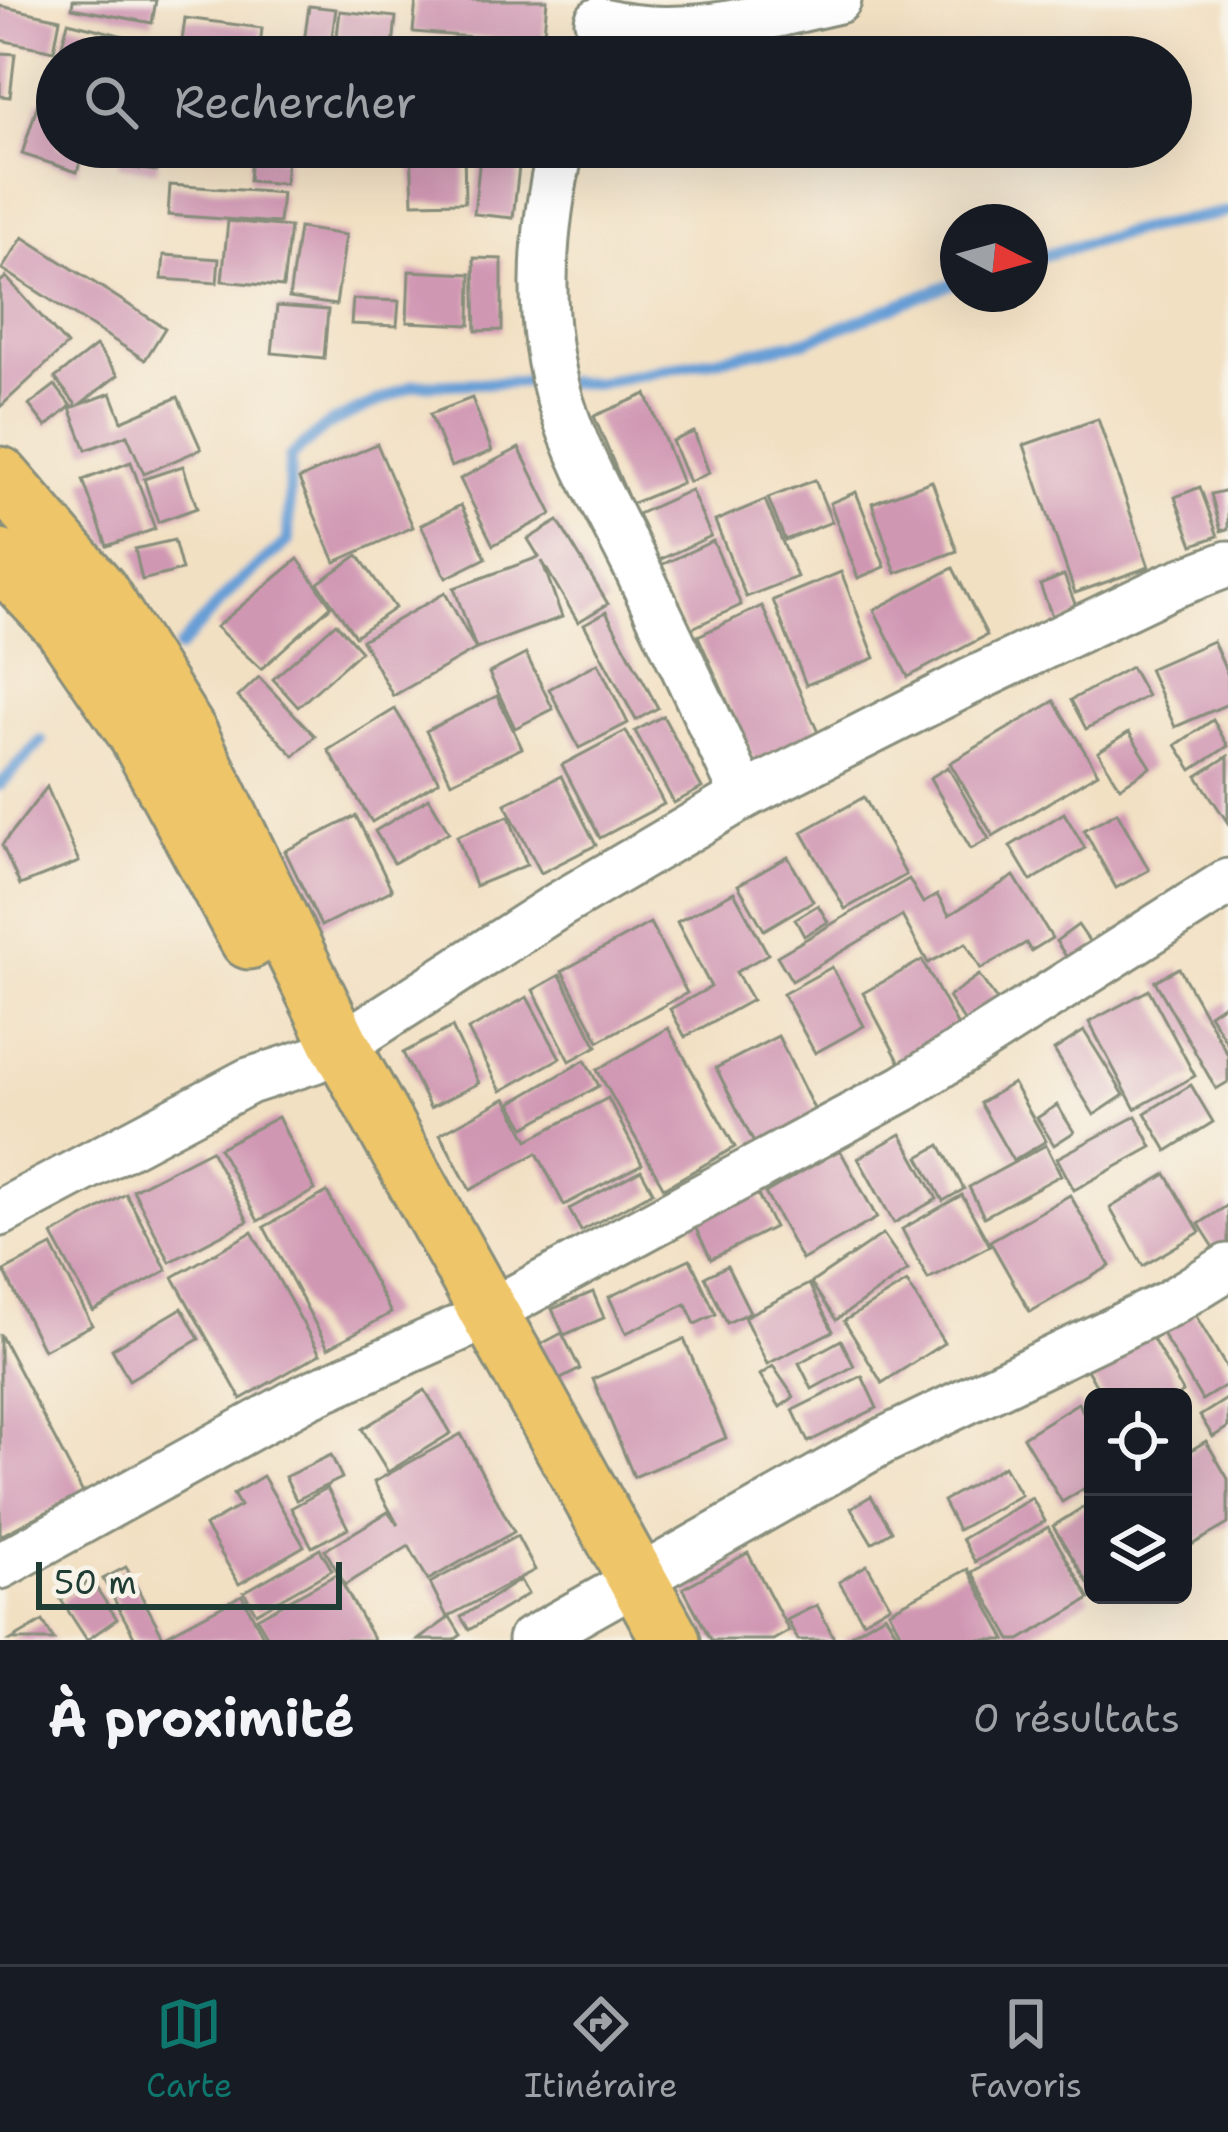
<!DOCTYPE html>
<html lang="fr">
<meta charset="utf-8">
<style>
body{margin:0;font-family:"Shantell Sans",sans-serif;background:#242831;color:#f1f3f6}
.controls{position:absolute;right:36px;bottom:36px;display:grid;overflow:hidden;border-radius:18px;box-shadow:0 12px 48px #0002}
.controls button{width:108px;height:108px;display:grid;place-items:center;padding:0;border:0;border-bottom:3px solid #363941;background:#171b24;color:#f1f3f6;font:60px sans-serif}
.compass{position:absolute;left:940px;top:204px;width:108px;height:108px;border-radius:50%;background:#171b24;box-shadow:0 12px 48px #0002;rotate:96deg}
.scale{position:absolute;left:36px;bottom:30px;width:306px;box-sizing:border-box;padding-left:12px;border:6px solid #1f3d34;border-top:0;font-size:33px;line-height:42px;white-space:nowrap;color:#1f3d34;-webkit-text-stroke:9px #f7f3e8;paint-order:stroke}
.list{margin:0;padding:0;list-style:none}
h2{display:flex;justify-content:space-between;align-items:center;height:156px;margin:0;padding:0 48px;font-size:51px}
h2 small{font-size:39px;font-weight:400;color:#9ea1a6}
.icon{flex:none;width:66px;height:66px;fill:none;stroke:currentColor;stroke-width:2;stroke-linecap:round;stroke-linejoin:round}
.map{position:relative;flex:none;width:1228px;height:1640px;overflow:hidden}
.search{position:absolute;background:#171b24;box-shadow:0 12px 48px #0002;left:36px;right:36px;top:36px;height:132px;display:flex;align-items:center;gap:30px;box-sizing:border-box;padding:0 42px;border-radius:66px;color:#9ea1a6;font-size:45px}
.sheet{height:324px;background:#171b24}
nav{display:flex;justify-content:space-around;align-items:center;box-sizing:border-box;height:168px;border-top:3px solid #363941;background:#171b24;font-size:33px;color:#9ea1a6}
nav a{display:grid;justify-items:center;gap:6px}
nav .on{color:#0f766e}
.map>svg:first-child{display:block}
</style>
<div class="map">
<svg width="1228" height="1640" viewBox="0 0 1228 1640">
<rect width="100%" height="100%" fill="#f7f3e8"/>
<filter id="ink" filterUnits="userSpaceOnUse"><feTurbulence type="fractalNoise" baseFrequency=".00833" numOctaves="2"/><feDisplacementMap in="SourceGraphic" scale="24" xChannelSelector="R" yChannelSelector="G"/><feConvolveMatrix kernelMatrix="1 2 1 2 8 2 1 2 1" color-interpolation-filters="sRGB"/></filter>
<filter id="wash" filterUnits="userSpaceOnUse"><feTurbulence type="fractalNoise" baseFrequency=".004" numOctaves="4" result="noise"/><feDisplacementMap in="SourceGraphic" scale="48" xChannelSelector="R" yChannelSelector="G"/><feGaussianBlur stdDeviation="2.7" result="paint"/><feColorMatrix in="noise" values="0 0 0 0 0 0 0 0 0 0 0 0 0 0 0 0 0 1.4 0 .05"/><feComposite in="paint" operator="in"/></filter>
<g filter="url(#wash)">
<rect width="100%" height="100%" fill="#f2e0c3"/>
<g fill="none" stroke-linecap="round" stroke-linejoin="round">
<!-- stream -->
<g stroke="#679fd6" stroke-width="12">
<path d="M1030,259L1136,230L1228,212"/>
<path d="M567,382L596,383L806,341L958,281"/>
<path d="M179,648L233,588L288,541L290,457L329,424L414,385L547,381"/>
<path d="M0,785L41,741"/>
</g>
</g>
<g id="blocks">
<!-- building -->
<g fill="#d097b3">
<path d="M73,0H156L152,23L72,8Z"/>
<path d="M416,0H547L543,43L413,32Z"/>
<path d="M0,6L60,19L54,51L0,40Z"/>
<path d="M309,6L336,9L329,57H302Z"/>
<path d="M340,11L396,17L392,57L335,52Z"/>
<path d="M185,18L262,28L259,57H180Z"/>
<path d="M68,22L136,39L131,57H59Z"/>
<path d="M413,42L482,46L481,57H412Z"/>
<path d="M0,53L15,54L10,97L0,96Z"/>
<path d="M39,100L57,106V147H85L77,172L22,154Z"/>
<path d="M120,147H160L157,171L118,166Z"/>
<path d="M411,147H464L465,202L413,203Z"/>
<path d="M481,147L521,150L513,218L474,214Z"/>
<path d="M251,155L287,158L285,184L249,181Z"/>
<path d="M170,185L282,193L279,223L168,215Z"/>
<path d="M228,221L290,227L283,287L222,281Z"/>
<path d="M299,228L346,235L336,305L289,298Z"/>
<path d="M23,237L165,328L145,360L2,269Z"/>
<path d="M164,255L219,259L217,283L162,279Z"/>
<path d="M474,258L502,259V330L476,331Z"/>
<path d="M409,271L471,274L470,325L407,322Z"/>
<path d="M6,277L67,345L0,407V282Z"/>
<path d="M353,299L399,301L397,326L351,324Z"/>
<path d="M277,306L328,310L324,358L272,353Z"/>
<path d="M96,346L118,375L79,405L111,393L122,421L178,397L201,449L144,474L127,435L86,450L70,408L77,406L55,378Z"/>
<path d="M55,385L71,406L46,427L29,405Z"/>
<path d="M646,394L682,483L631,504L594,416Z"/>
<path d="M472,398L492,451L451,467L430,414Z"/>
<path d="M1098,419L1149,567L1075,593L1024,445Z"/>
<path d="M694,432L709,473L689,482L672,441Z"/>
<path d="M377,444L413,527L335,562L299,479Z"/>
<path d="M519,448L552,514L493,545L460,479Z"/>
<path d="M131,462L155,529L107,546L83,480Z"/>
<path d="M183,466L197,508L158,522L144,479Z"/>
<path d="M815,480L832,522L785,540L768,498Z"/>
<path d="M932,481L957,551L896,573L872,503Z"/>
<path d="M1200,487L1218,536L1193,545L1175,497Z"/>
<path d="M691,490L711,536L659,560L638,514Z"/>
<path d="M1228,490V529L1221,531L1211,494Z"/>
<path d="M856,492L885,567L858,578L830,503Z"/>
<path d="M765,500L797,577L746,597L715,521Z"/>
<path d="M461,505L486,558L446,578L421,525Z"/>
<path d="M558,521L608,604L578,622L542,561L562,617L476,649L454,588L539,557L528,539Z"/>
<path d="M174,540L182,570L142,580L135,549Z"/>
<path d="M713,541L741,605L686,631L657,567Z"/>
<path d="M358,555L395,608L355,636L318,583Z"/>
<path d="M298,559L331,606L261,669L216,627Z"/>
<path d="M953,568L987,635L908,677L874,610Z"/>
<path d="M841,572L875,658L806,685L773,600Z"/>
<path d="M1064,575L1080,617L1056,626L1040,585Z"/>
<path d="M445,593L476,649L393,696L362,640Z"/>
<path d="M762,606L824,746L760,775L698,636Z"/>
<path d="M606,612L658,708L636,720L584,624Z"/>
<path d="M336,623L361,651L298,707L273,679Z"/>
<path d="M1213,641L1228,675V704L1175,727L1149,669Z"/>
<path d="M526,654L553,709L515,728L489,673Z"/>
<path d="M598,663L628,723L579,748L549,689Z"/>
<path d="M1131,667L1147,696L1086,729L1071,700Z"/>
<path d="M259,677L315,736L294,756L238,697Z"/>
<path d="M497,696L522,748L451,782L426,731Z"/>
<path d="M1054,701L1098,773L993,836L950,763Z"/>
<path d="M395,709L439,781L372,822L328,750Z"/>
<path d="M663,716L702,788L674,803L635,731Z"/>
<path d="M1213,720L1228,746L1192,770L1176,745Z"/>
<path d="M626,731L664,804L600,838L562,765Z"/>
<path d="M1129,732L1151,767L1120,787L1098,752Z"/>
<path d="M1228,756V823L1197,776Z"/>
<path d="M948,767L989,839L971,849L930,778Z"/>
<path d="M561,776L596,845L541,873L505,804Z"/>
<path d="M47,787L79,862L20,885L2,845Z"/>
<path d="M864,797L906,875L845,909L802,832Z"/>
<path d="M429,798L449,832L394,863L375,831Z"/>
<path d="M1117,812L1149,870L1116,888L1084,830Z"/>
<path d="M1064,813L1085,848L1031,881L1010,846Z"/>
<path d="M356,816L392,890L321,926L285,851Z"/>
<path d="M509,816L527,865L475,886L457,836Z"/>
<path d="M788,857L813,901L764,930L738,885Z"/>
<path d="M1014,876L1052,938L1031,951L1026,943L981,969L966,943L928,963L902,916L792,981L777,956L909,879L923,903L937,895L949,915Z"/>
<path d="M734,892L768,954L736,972L752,1000L685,1037L670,1009L711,987L677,922Z"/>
<path d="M818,905L828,922L804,936L795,919Z"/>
<path d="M650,923L687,993L599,1041L562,971Z"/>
<path d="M1078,925L1098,954L1075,970L1056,941Z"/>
<path d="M922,960L960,1030L900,1063L863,993Z"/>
<path d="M832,967L864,1026L815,1053L783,994Z"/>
<path d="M1179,968L1228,1055V1082L1216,1089L1155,981Z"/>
<path d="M560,975L597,1046L570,1061L533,990Z"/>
<path d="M979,975L1001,1006L969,1028L948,997Z"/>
<path d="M1149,990L1195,1076L1135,1109L1089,1022Z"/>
<path d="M527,997L560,1058L501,1091L468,1030Z"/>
<path d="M1228,1001V1044L1209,1014Z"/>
<path d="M452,1027L479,1083L430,1108L403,1053Z"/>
<path d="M668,1028L735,1147L664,1188L597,1070Z"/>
<path d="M1084,1031L1124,1095L1094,1115L1054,1050Z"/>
<path d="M778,1036L820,1121L759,1153L716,1068Z"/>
<path d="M585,1060L599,1086L525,1127L511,1103Z"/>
<path d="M1013,1083L1046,1141L1013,1161L980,1103Z"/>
<path d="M1191,1085L1213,1122L1167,1151L1145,1113Z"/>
<path d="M506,1098L528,1140L608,1098L642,1164L564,1205L537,1153L470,1190L440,1134Z"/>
<path d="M1057,1105L1074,1132L1054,1145L1037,1118Z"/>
<path d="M1136,1116L1152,1147L1074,1190L1057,1158Z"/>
<path d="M278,1117L315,1190L258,1221L219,1148Z"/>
<path d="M901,1134L937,1199L894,1223L858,1158Z"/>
<path d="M940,1145L964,1189L943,1201L919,1157Z"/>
<path d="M1046,1145L1061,1175L984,1217L969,1187Z"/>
<path d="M211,1150L248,1221L170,1262L133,1190Z"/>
<path d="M840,1150L877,1218L802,1260L765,1193Z"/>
<path d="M641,1170L653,1192L581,1231L569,1209Z"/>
<path d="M1166,1174L1200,1232L1143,1266L1110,1208Z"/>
<path d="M750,1179L774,1227L711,1259L687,1211Z"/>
<path d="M327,1192L391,1313L328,1348L264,1227Z"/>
<path d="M126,1194L167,1270L93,1311L52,1235Z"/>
<path d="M962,1195L990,1246L928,1279L902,1229Z"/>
<path d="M1070,1195L1110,1266L1030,1312L990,1241Z"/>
<path d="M1228,1205V1260L1224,1263L1199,1224Z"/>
<path d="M252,1232L320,1354L241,1399L173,1277Z"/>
<path d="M883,1234L908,1270L836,1320L811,1283Z"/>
<path d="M52,1246L92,1325L43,1350L4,1271Z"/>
<path d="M690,1259L716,1314L695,1324L686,1304L626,1333L609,1297Z"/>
<path d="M727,1266L750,1312L727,1323L705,1277Z"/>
<path d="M907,1282L944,1343L882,1383L844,1321Z"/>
<path d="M809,1284L833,1331L767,1364L744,1317Z"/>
<path d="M593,1292L604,1318L564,1335L552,1309Z"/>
<path d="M182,1308L199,1339L129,1380L112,1349Z"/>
<path d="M1193,1311L1228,1370V1384L1202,1400L1160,1330Z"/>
<path d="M1142,1320L1183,1392L1175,1397H1103L1079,1356Z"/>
<path d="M562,1333L580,1369L551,1384L532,1349Z"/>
<path d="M0,1334L83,1493L0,1536Z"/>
<path d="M684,1339L726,1438L634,1477L593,1379Z"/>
<path d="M841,1340L854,1366L812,1389L799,1363Z"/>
<path d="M773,1366L794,1397L780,1407L760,1375Z"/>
<path d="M862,1376L877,1408L808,1442L793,1410Z"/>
<path d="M425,1390L451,1433L388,1472L362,1429Z"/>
<path d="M1228,1398V1427L1213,1437L1200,1416Z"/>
<path d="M1078,1403L1093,1428V1483L1062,1502L1023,1437Z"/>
<path d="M461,1434L514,1532L428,1580L409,1546L345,1585L325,1550L388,1512L398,1525L374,1482Z"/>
<path d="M1206,1441L1228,1479V1524L1183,1550V1455Z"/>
<path d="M331,1455L342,1478L296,1500L285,1477Z"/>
<path d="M1004,1466L1021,1495L958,1530L943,1501Z"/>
<path d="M263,1476L304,1546L239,1584L205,1526L240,1506L233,1494Z"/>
<path d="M327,1488L348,1528L312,1547L291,1508Z"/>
<path d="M871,1496L892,1531L872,1543L851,1508Z"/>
<path d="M1032,1498L1045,1521L975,1562L962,1539Z"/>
<path d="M1093,1501V1591L1053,1526Z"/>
<path d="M1048,1527L1090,1599L1020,1640H1011L972,1572Z"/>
<path d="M517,1536L535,1570L447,1617L430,1583Z"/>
<path d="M320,1549L332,1570L256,1613L244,1592Z"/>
<path d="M748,1553L789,1631L773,1640H711L683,1588Z"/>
<path d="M867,1565L890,1605L863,1621L839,1582Z"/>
<path d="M126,1567L165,1640H136L103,1579Z"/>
<path d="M968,1569L1006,1640H904L889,1611Z"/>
<path d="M337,1574L374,1640H269L257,1618Z"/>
<path d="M91,1580L117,1619L87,1640L61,1600Z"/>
<path d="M520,1580L528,1594L469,1630L461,1617Z"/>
<path d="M242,1595L265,1640H168L165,1636Z"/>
<path d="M817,1605L835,1640H798L787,1620Z"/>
<path d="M885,1614L901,1640H842Z"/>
<path d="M450,1617L461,1635L454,1640H418Z"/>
<path d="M43,1621L54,1640H11Z"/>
</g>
</g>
</g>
<g filter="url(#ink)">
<use href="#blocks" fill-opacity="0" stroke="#888e7c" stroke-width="3"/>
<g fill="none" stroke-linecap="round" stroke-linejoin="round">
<!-- minor casing -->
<g stroke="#888e7c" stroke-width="51">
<g id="minor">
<path d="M598,21C680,43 757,18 838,0"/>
<path d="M561,147C542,229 535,320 561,403C578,458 608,510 634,562C671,639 708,718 744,796"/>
<path d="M0,1213L249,1081L314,1060L341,1046L559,905L744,796L967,683L1170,586L1228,564"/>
<path d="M0,1566L307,1396L464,1326L904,1088L1228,882"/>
<path d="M531,1640L881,1442L1168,1304L1228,1267"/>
</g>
</g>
<!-- major casing -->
<g stroke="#888e7c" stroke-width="63">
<g id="major">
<path d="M0,476L98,590L189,735L341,1046L671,1640"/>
<path d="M0,559L63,626L136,732L249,940"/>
</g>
</g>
<!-- minor -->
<use href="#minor" stroke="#fff" stroke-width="45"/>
<!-- major -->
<use href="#major" stroke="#eec569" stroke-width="57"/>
</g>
</g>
</svg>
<div class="controls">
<button><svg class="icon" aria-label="locate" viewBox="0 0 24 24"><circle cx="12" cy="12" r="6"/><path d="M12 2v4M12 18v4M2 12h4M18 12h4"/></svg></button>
<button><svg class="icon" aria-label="layers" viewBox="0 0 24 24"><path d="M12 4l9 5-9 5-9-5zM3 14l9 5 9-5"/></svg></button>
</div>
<svg class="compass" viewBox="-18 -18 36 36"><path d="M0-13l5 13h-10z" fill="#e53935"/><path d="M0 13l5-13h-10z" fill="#9ea1a6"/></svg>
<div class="scale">50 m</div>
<div class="search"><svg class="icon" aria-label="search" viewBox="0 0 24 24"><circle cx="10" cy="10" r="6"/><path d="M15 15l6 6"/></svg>Rechercher</div>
</div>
<section class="sheet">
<h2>À proximité<small>0 résultats</small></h2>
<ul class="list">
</ul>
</section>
<nav>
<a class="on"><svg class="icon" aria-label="map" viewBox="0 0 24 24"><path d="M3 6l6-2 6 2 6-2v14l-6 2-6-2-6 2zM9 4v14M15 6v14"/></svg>Carte</a>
<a><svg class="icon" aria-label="directions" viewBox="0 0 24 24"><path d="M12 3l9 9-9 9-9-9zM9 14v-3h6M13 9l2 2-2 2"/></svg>Itinéraire</a>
<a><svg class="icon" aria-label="saved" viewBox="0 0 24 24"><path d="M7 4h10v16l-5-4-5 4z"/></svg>Favoris</a>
</nav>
